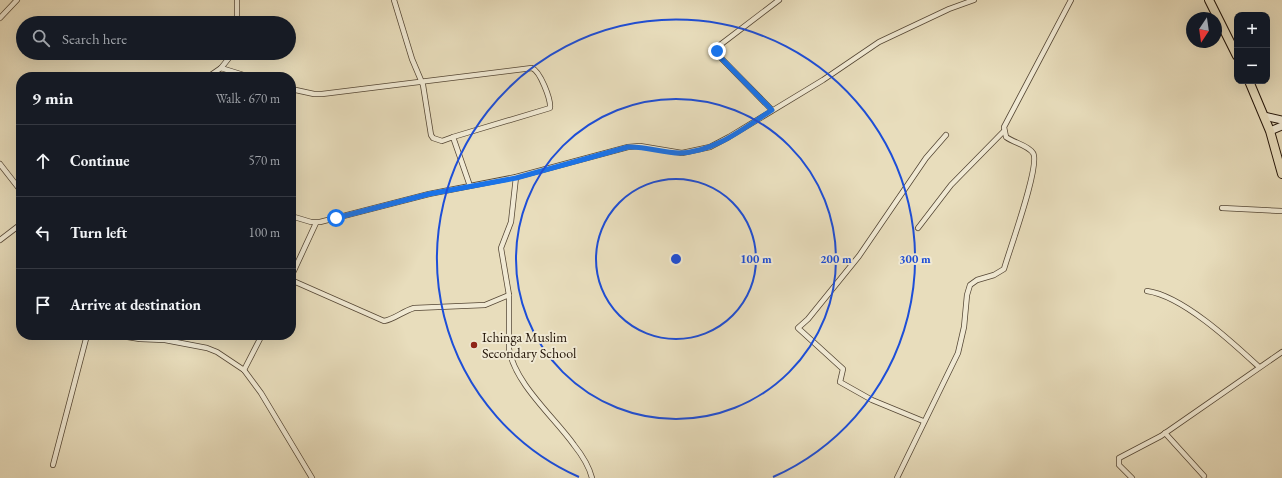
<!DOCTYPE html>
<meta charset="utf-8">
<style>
body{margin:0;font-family:"EB Garamond",serif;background:#20242c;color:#f1f3f6}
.controls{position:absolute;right:12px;top:12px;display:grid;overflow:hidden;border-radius:8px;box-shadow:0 4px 16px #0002}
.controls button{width:36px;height:36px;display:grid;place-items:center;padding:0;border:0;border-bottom:1px solid #363941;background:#171b24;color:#f1f3f6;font:20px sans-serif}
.compass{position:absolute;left:1186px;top:12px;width:36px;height:36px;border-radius:50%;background:#171b24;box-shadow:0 4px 16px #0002;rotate:193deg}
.stop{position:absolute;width:12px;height:12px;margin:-9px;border:3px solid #1a73e8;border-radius:50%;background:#fff}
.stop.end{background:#1a73e8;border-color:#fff;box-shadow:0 1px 4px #0008}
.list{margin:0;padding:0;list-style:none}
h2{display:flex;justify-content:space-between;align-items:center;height:52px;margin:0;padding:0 16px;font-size:17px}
h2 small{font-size:13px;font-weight:400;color:#9ea1a6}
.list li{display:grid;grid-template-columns:26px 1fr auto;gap:12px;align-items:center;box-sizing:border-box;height:72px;padding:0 16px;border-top:1px solid #363941}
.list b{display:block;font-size:15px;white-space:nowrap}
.list em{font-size:13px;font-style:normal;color:#9ea1a6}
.icon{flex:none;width:22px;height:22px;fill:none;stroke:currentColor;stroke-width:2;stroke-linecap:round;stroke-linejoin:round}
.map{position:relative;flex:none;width:1282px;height:478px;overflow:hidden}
.search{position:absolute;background:#171b24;box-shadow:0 4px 16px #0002;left:16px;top:16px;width:280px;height:44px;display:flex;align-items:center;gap:10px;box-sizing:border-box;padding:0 14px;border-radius:22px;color:#9ea1a6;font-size:15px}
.panel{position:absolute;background:#171b24;box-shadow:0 4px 16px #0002;left:16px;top:72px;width:280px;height:268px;border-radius:16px}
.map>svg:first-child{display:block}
</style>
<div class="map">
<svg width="1282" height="478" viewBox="0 0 1282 478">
<rect width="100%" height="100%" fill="#e8ddbc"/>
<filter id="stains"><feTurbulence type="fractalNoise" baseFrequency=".005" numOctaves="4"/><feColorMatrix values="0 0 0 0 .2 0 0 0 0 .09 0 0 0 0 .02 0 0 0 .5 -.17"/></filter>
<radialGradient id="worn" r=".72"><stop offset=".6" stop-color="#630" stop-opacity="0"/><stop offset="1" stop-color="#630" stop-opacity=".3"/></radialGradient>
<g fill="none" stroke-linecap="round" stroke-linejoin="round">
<!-- street casing -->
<g stroke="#544634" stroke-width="6">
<g id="street">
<path d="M394,0L412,59L423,85L431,135L433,138L442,141L453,137L470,186"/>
<path d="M0,18L17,0"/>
<path d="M237,23V0"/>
<path d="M221,68L250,77"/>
<path d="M208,77L221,68L233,53"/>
<path d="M291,89L314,94H322L532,68C540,71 551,99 550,108L453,137"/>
<path d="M772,110L720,57L717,51L720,45L779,0"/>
<path d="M0,164L21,191"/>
<path d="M516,177L511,222L501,248L509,295V349C515,384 554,417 574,445C582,455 589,466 592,478"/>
<path d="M1222,208L1282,211"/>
<path d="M291,216L311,222H320L429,194L516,177L628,147L640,146L682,153L710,147L729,137L823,80L879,42L949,9L974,0"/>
<path d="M918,228L951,185L1004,131"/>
<path d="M0,240L21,224"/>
<path d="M291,277L316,223"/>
<path d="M291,280L384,321C395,319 403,311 414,308L485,305L509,295"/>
<path d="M1147,291C1183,296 1233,343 1259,367"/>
<path d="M115,335L140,339L165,340L207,348L217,352L244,370L261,393L312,478"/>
<path d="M244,370L262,335"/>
<path d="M923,421L872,400L840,382L843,369L798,328L808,319L859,256L926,158L946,135"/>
<path d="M1165,433L1204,476"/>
<path d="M53,465L87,335"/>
<path d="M897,478L958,353L964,327L967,295L970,285L977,280L994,275L1004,269C1009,251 1041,164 1033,153C1028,145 1014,143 1006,137L1004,127L1071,0"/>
<path d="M1132,478L1119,465V458L1161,436L1282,352"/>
</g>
</g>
<!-- secondary casing -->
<g stroke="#221307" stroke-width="9">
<g id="secondary">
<path d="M1264,116L1282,120"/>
<path d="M1270,131L1282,126"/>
</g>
</g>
<!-- highway casing -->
<g stroke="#221307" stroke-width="10">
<g id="highway">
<path d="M1209,0L1237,56"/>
<path d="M1249,81L1270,131L1282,174"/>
</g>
</g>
<!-- street -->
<use href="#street" stroke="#f0e9d3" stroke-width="4.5"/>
<!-- secondary -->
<use href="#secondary" stroke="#f0e9d3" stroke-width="7"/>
<!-- highway -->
<use href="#highway" stroke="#e8ddbc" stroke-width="8"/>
</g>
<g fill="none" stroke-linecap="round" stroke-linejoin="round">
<!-- route -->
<path stroke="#1a73e8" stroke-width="5" d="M336,218L429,194L516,178L628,147C646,146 662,153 680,153C715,152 744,128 772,110L720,57L717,51"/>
</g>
<!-- distance rings -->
<g fill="none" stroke="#1d4ed8" stroke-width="2">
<circle cx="676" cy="259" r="80"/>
<circle cx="676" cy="259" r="160"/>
<path d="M579 477A239 239 0 1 1 773 477"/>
</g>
<!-- markers -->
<circle fill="#8f2418" stroke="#f0e9d3" stroke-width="1.5" cx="474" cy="345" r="4"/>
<g text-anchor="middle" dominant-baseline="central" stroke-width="4" stroke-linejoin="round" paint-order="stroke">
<!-- poi labels -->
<g font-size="14" fill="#221307" stroke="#f0e9d3" text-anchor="start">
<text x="482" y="337">Ichinga Muslim<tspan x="482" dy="16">Secondary School</tspan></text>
</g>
</g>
<circle cx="676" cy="259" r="6" fill="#1d4ed8" stroke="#f0e9d3" stroke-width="2"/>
<g font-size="12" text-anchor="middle" font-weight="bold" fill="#1d4ed8" stroke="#f0e9d3" stroke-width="4" stroke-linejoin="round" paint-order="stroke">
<text x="756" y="263">100 m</text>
<text x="836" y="263">200 m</text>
<text x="915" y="263">300 m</text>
</g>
<rect width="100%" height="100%" filter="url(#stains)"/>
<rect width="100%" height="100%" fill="url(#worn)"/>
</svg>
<div class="controls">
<button>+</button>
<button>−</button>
</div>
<svg class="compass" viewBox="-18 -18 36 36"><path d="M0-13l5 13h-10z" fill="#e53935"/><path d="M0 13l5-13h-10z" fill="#9ea1a6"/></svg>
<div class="stop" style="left:336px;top:218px"></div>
<div class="stop end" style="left:717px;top:51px"></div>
<div class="search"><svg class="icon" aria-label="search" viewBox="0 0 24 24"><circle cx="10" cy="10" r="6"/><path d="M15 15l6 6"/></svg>Search here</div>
<section class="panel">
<h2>9 min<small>Walk · 670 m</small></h2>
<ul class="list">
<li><svg class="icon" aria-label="ahead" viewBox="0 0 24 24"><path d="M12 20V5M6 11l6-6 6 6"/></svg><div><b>Continue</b></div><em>570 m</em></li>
<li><svg class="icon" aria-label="left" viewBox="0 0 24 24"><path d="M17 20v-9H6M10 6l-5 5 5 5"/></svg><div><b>Turn left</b></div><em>100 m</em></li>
<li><svg class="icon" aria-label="arrive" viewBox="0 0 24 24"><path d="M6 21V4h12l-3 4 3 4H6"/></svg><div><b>Arrive at destination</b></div></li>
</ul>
</section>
</div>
